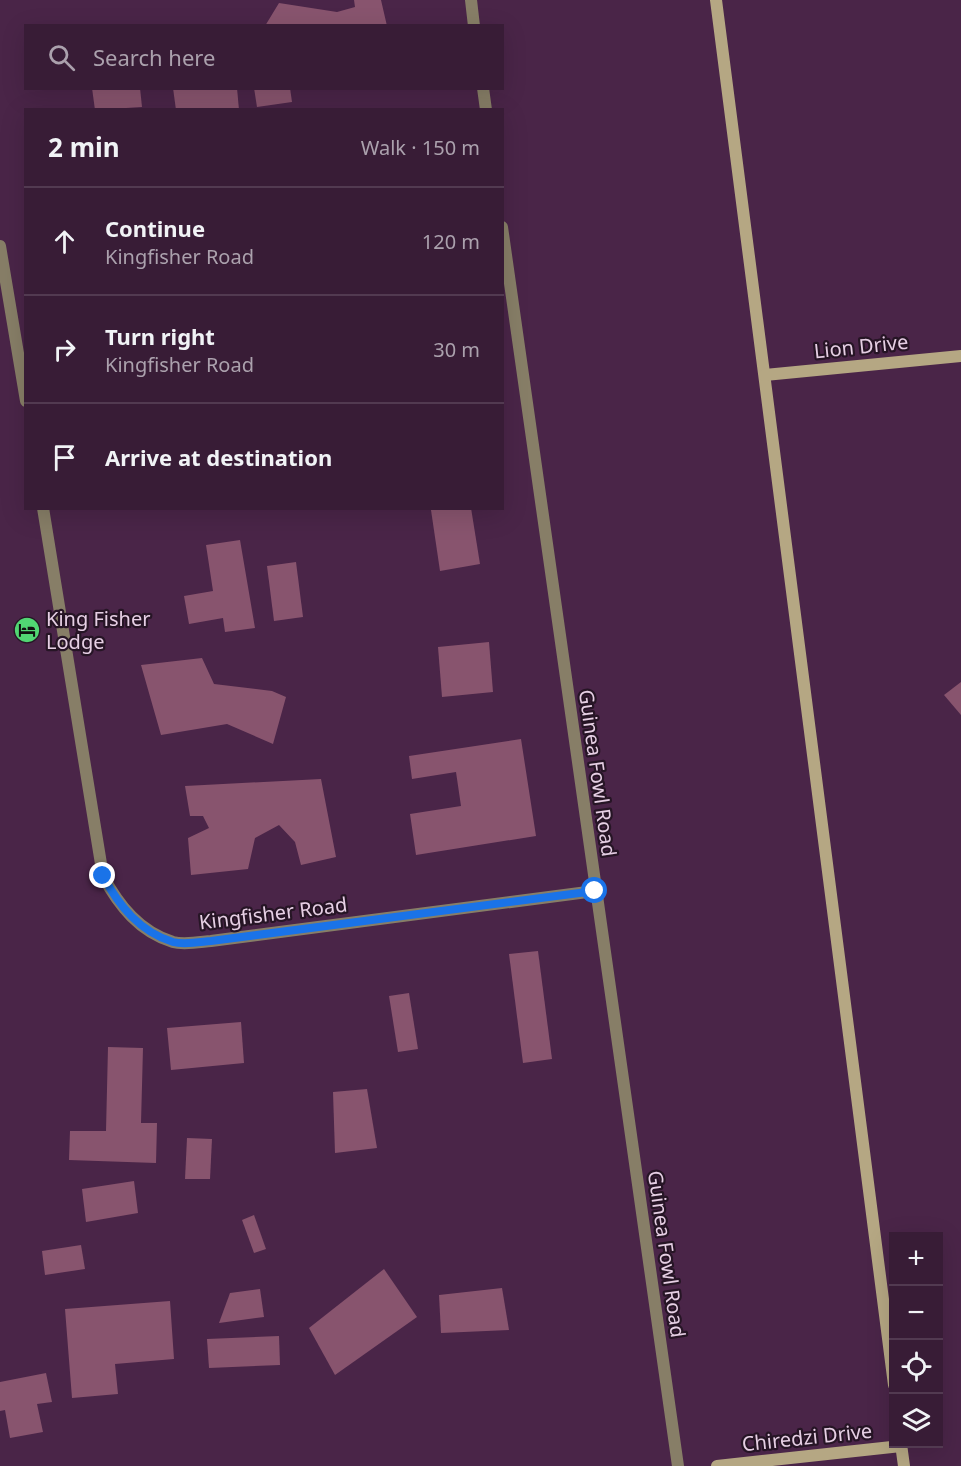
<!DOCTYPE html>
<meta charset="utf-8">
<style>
body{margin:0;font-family:"Noto Sans",sans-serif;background:#432942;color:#f1f3f6}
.controls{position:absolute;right:18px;bottom:18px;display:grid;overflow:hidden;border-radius:0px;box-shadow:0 6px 24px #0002}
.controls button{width:54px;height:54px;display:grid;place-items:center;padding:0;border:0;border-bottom:2px solid #523a51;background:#381c36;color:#f1f3f6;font:30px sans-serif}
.stop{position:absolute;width:18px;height:18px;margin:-14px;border:4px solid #1a73e8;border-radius:50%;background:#fff}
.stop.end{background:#1a73e8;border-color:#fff;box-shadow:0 2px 6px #0008}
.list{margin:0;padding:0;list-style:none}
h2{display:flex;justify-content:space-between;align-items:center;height:78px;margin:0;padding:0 24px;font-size:26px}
h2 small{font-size:20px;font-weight:400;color:#aba1ad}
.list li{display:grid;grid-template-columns:39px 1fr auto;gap:18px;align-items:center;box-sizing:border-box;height:108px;padding:0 24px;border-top:2px solid #523a51}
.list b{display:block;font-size:22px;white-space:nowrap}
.list p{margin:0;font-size:20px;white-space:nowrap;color:#aba1ad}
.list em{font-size:20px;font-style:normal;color:#aba1ad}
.icon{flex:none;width:33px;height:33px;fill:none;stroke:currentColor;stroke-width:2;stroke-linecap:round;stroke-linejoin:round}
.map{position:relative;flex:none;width:961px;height:1466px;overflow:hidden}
.search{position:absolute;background:#381c36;box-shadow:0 6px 24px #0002;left:24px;top:24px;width:480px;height:66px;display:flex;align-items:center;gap:15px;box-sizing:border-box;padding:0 21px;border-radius:0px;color:#aba1ad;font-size:22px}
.panel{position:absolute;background:#381c36;box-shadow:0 6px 24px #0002;left:24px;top:108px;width:480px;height:402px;border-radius:0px}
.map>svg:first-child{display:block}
</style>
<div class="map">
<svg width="961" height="1466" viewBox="0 0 961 1466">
<rect width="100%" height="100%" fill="#4a2548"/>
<!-- building -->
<g fill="#88546e">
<path d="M354,0H381L387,26H265L279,3L337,12L355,7Z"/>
<path d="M92,88H140L142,107L95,110Z"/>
<path d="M173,88H237L239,110H176Z"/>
<path d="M254,88H290L292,102L257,107Z"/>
<path d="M443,508H471L480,564L440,571L431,510Z"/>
<path d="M240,540L255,628L225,632L223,618L189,624L184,596L213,591L206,545Z"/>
<path d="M296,562L303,617L274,621L267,566Z"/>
<path d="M489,642L493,692L442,697L438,647Z"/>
<path d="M202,658L214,684L272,691L286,697L273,744L227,724L161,735L141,665Z"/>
<path d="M961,682V715L944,695Z"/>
<path d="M521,739L536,836L416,855L410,814L461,806L456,772L412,779L409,756Z"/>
<path d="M321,779L336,857L301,865L295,842L279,825L255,838L248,869L191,875L188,838L209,828L203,816H190L185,786Z"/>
<path d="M538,951L552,1059L523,1063L509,954Z"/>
<path d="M409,993L418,1049L398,1052L389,996Z"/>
<path d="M241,1022L244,1063L171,1070L167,1028Z"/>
<path d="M108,1047L143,1048L141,1123H157L156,1163L69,1160L70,1131H106Z"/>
<path d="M367,1089L377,1148L335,1153L333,1092Z"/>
<path d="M187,1138L212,1139L210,1179H185Z"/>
<path d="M134,1181L138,1213L86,1222L82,1189Z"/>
<path d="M254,1215L266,1249L254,1253L242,1220Z"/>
<path d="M81,1245L85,1269L45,1275L42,1251Z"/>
<path d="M384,1269L417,1317L335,1375L309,1328Z"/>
<path d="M502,1288L509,1330L441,1333L439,1295Z"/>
<path d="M260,1289L264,1317L219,1323L230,1293Z"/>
<path d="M170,1301L174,1359L115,1364L118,1394L72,1398L65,1309Z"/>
<path d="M279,1336L280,1365L209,1368L207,1339Z"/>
<path d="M46,1373L52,1402L37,1404L43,1432L10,1438L5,1410L0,1411V1382Z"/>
</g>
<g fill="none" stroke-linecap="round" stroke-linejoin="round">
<!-- street -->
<g stroke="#877e67" stroke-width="12">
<path d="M471,0L474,26"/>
<path d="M483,88L486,110"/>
<path d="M502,227L678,1466"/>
<path d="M0,246L26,401"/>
<path d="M43,508L103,876C119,906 140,932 173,942C184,945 200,942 211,941L595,891"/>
</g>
<!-- secondary -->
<g stroke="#b5a783" stroke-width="12">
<path d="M716,0L894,1385"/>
<path d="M765,375L961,356"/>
<path d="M901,1444L904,1466"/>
<path d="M717,1466L901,1446"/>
</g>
</g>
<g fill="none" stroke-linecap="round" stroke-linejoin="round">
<!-- route -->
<path stroke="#1a73e8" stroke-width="8" d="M103,876C119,906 140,932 173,942C184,945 200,942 211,941L595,891"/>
</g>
<!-- icons -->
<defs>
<g id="hotel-disc" transform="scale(1.35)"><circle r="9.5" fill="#51d673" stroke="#261525"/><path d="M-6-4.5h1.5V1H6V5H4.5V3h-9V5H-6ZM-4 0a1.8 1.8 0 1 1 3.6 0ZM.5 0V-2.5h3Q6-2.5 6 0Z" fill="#111"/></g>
</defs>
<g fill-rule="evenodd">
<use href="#hotel-disc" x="27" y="630"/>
</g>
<g text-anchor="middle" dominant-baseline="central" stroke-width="4.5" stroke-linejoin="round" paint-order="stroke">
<!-- street labels -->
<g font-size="20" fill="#e6cfe4" stroke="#261525">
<text transform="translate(861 346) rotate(-6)">Lion Drive</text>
<text transform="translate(598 773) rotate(82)">Guinea Fowl Road</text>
<text transform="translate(273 913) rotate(-7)">Kingfisher Road</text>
<text transform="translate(667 1254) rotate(82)">Guinea Fowl Road</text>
<text transform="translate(807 1437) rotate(-6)">Chiredzi Drive</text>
</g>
<!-- poi labels -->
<g font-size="20" fill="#e6cfe4" stroke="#261525" text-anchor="start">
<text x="46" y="618">King Fisher<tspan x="46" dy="23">Lodge</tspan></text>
</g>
</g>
</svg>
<div class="controls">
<button>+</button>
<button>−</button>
<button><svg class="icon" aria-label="locate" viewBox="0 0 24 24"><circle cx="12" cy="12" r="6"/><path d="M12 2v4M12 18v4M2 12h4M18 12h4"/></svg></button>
<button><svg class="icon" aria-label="layers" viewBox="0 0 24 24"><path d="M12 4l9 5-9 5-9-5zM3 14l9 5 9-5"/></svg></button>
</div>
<div class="stop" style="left:595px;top:891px"></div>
<div class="stop end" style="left:103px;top:876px"></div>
<div class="search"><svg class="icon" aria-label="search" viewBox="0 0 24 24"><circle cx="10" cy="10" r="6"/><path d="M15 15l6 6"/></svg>Search here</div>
<section class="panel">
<h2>2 min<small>Walk · 150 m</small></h2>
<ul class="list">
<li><svg class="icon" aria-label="ahead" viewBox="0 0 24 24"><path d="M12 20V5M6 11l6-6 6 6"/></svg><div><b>Continue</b><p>Kingfisher Road</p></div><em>120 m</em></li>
<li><svg class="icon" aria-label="right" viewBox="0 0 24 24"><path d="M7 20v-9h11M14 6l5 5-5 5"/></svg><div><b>Turn right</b><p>Kingfisher Road</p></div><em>30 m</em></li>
<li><svg class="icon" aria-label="arrive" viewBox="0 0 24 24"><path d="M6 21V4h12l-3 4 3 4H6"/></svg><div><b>Arrive at destination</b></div></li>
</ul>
</section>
</div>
